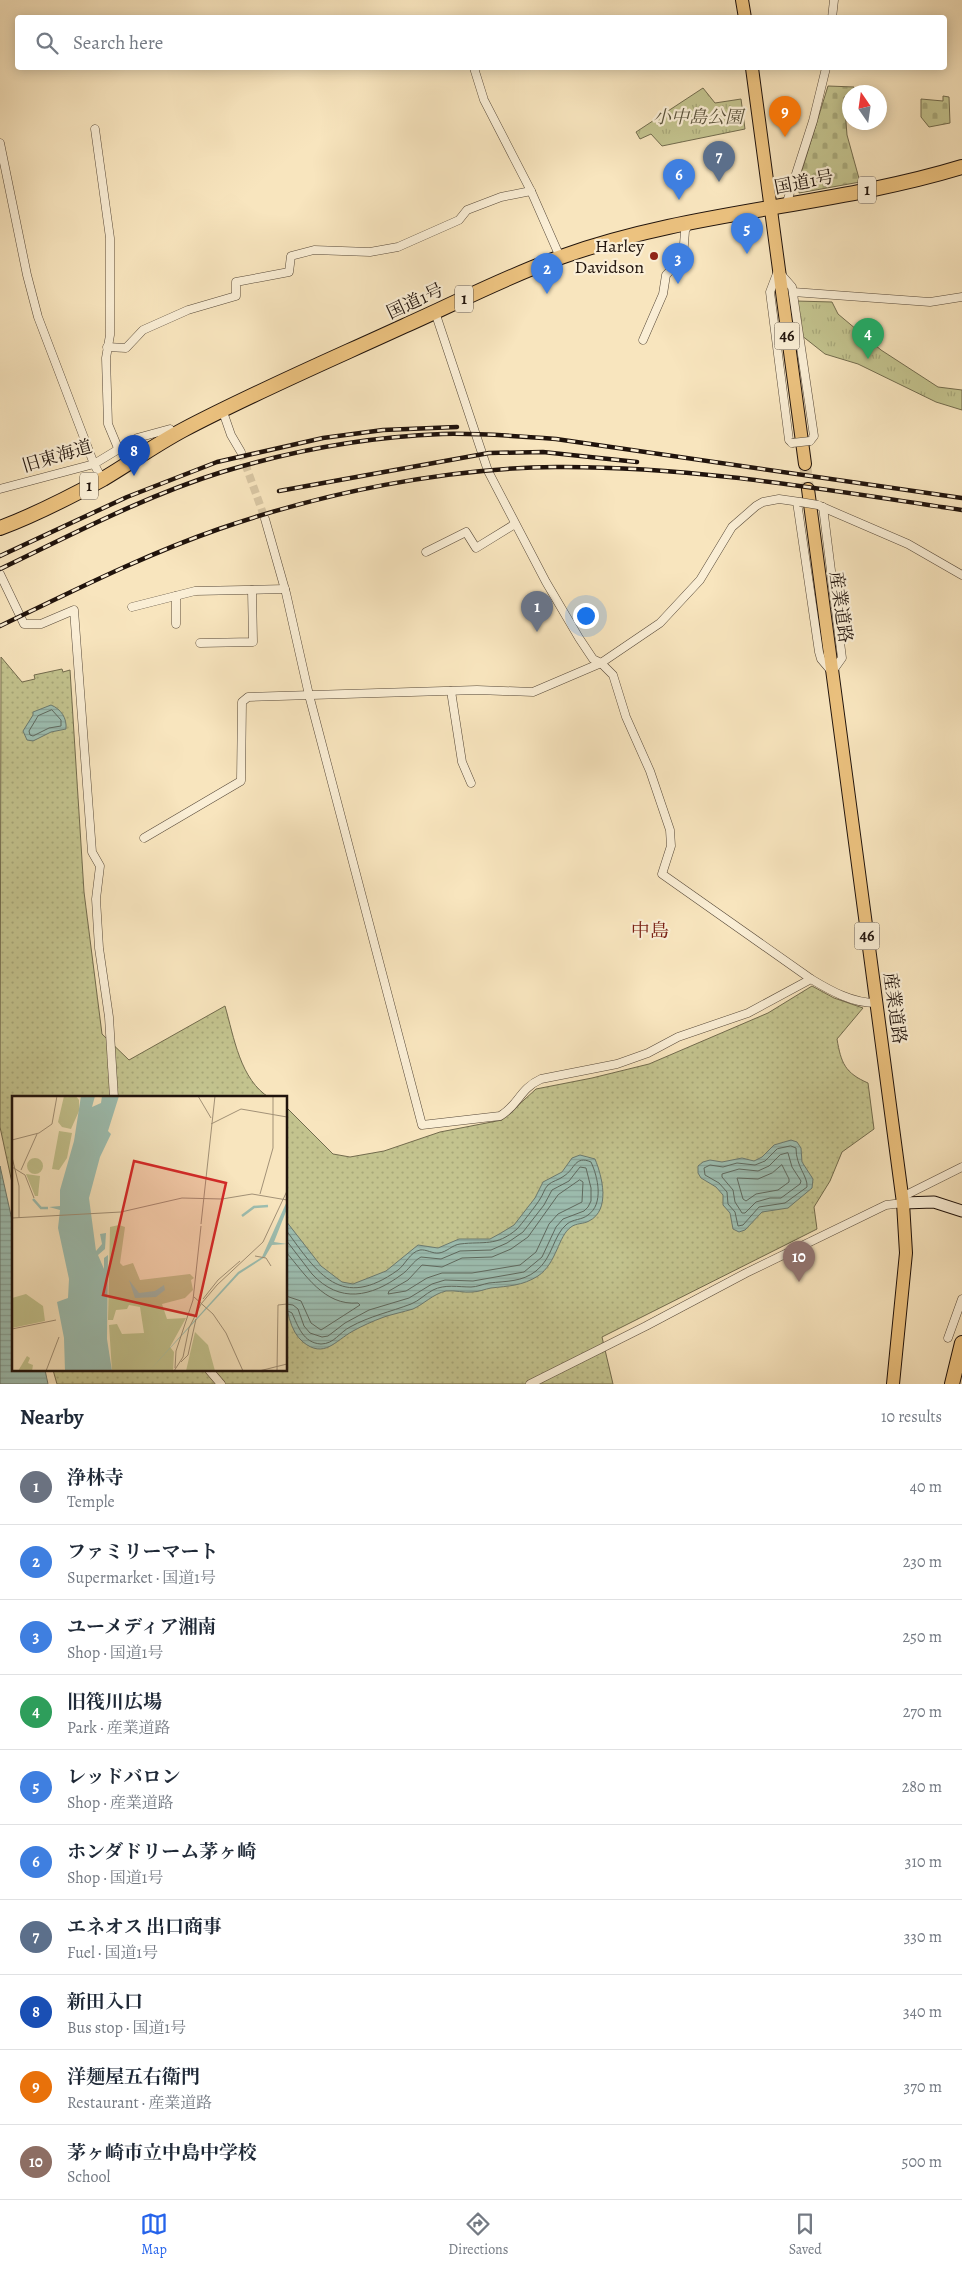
<!DOCTYPE html>
<meta charset="utf-8">
<style>
body{margin:0;font-family:Alegreya,"Noto Serif JP",serif;background:#f6f6f7;color:#1f2937}
.compass{position:absolute;left:842px;top:85px;width:45px;height:45px;border-radius:50%;background:#fff;box-shadow:0 2px 12px #0003;rotate:347deg}
.you{position:absolute;left:585px;top:615px;width:18px;height:18px;margin:-12px;border:4px solid #fff;border-radius:50%;background:#1a73e8;box-shadow:0 0 0 8px #1a73e833}
.badge{display:grid;place-items:center;width:32px;height:32px;border-radius:50%;background:#2563eb;color:#fff;font-size:16px;font-weight:700}
.pin{position:absolute;translate:-50% -41px;filter:drop-shadow(0 1px 2px #0008)}
.pin::after{content:'';position:absolute;top:26px;width:18px;height:15px;background:inherit;clip-path:polygon(0 0,100% 0,50% 100%)}
.list{margin:0;padding:0;list-style:none}
h2{display:flex;justify-content:space-between;align-items:center;height:65px;margin:0;padding:0 20px;font-size:21px}
h2 small{font-size:16px;font-weight:400;color:#747a83}
.list li{display:grid;grid-template-columns:32px 1fr auto;gap:15px;align-items:center;box-sizing:border-box;height:75px;padding:0 20px;border-top:1px solid #e0e1e3}
.list b{display:block;font-size:19px;white-space:nowrap}
.list p{margin:0;font-size:16px;white-space:nowrap;color:#747a83}
.list em{font-size:16px;font-style:normal;color:#747a83}
.icon{flex:none;width:28px;height:28px;fill:none;stroke:currentColor;stroke-width:2;stroke-linecap:round;stroke-linejoin:round}
.map{position:relative;flex:none;width:962px;height:1384px;overflow:hidden}
.search{position:absolute;background:#fff;box-shadow:0 2px 12px #0003;left:15px;right:15px;top:15px;height:55px;display:flex;align-items:center;gap:12px;box-sizing:border-box;padding:0 18px;border-radius:5px;color:#747a83;font-size:19px}
.sheet{height:815px;background:#fff}
nav{display:flex;justify-content:space-around;align-items:center;box-sizing:border-box;height:70px;border-top:1px solid #e0e1e3;background:#fff;font-size:14px;color:#747a83}
nav a{display:grid;justify-items:center;gap:2px}
nav .on{color:#2563eb}
.map>svg:first-child{display:block}
</style>
<div class="map">
<svg width="962" height="1384" viewBox="0 0 962 1384">
<defs>
<pattern id="grass-dots" width="8" height="8" patternUnits="userSpaceOnUse" patternTransform="scale(1.25)"><rect width="8" height="8" fill="#c3c38e"/><path d="M2 2h.1M6 6h.1" fill="none" stroke="#a7a779" stroke-width="1.8" stroke-linecap="round"/></pattern>
<pattern id="cemetery-stones" width="16" height="16" patternUnits="userSpaceOnUse" patternTransform="scale(1.25)"><rect width="16" height="16" fill="#c3c38e"/><path d="M2 7V4a2 2 0 0 1 4 0v3zM10 15v-3a2 2 0 0 1 4 0v3z" fill="#a7a779"/></pattern>
<pattern id="park-tufts" width="24" height="20" patternUnits="userSpaceOnUse" patternTransform="scale(1.25)"><rect width="24" height="20" fill="#c3c38e"/><path d="M3 7l-1-3M5 7V3M7 7l1-3M15 17l-1-3M17 17v-4M19 17l1-3" fill="none" stroke="#a7a779"/></pattern>
<pattern id="water-rules" width="6" height="5" patternUnits="userSpaceOnUse" patternTransform="scale(1.25)"><rect width="6" height="5" fill="#9dbfb2"/><path d="M0 2.5h6" fill="none" stroke="#87a398"/></pattern>
</defs>
<rect width="100%" height="100%" fill="#f8e5be"/>
<filter id="stains"><feTurbulence type="fractalNoise" baseFrequency=".004" numOctaves="4"/><feColorMatrix values="0 0 0 0 .2 0 0 0 0 .09 0 0 0 0 .02 0 0 0 .5 -.17"/></filter>
<radialGradient id="worn" r=".72"><stop offset=".6" stop-color="#630" stop-opacity="0"/><stop offset="1" stop-color="#630" stop-opacity=".3"/></radialGradient>
<!-- grass -->
<g fill="url(#grass-dots)" stroke="#726b4d">
<path d="M1,657L22,682L35,679L34,675L62,669L63,672L70,670L84,892L102,1034L129,1060L225,1006C234,1037 240,1080 270,1098H14V1192L0,1127Z"/>
<path d="M812,986L834,998L863,1008L837,1039C841,1063 845,1073 868,1083L874,1129L842,1152L830,1181L814,1207L817,1229L602,1337L613,1384H57L53,1370H286V1107L333,1154L350,1157L384,1151L440,1132L502,1120L536,1089L592,1078L649,1064L768,1013Z"/>
</g>
<!-- cemetery -->
<g fill="url(#cemetery-stones)" stroke="#726b4d">
<path d="M828,86L854,87L853,92H850L849,97H844L847,135L860,182L799,193V180Z"/>
<path d="M943,96L949,97L950,123L929,127L921,117V99L943,101Z"/>
</g>
<!-- park -->
<g fill="url(#park-tufts)" stroke="#726b4d">
<path d="M703,88L715,103L741,99L745,129L662,146L651,134L640,139L636,132Z"/>
<path d="M796,301L832,302L838,314L881,350L938,387L962,390V410L936,402L858,364L825,354L801,335Z"/>
</g>
<!-- water -->
<g fill="url(#water-rules)" stroke="#6b7a70">
<path d="M51,705C61,709 67,718 66,729L51,732L33,741L27,740L23,731L33,715V712Z"/>
<path d="M791,1140L797,1142L801,1148L802,1162L813,1179L812,1188L788,1208L762,1212L745,1230L739,1232L733,1229L730,1213L723,1205V1195L716,1187L701,1178L698,1173V1166L703,1162L710,1160L722,1162L742,1158L754,1161L762,1157L774,1145Z"/>
<path d="M580,1155L595,1159C602,1176 611,1210 589,1221C584,1224 576,1223 571,1227C558,1236 557,1263 538,1276C522,1286 508,1286 491,1288C485,1289 479,1292 472,1292C464,1293 455,1290 446,1291C433,1294 424,1304 413,1309C403,1312 393,1314 384,1317C373,1321 362,1326 353,1331C335,1341 324,1359 303,1342C277,1321 286,1252 286,1221L321,1266L342,1282L353,1284L386,1271L418,1245L438,1248L459,1239H490L501,1233L514,1225L535,1198L543,1182L562,1172L572,1158Z"/>
<path d="M0,1166L14,1229V1370H45L48,1384H0Z"/>
</g>
<g fill="none" stroke-linecap="round" stroke-linejoin="round">
<!-- shore -->
<g stroke="#5e695f" stroke-width="1">
<path d="M52,710L61,720V726L49,728L33,736L30,735L29,731L38,716Z"/>
<path d="M791,1146L796,1148C796,1167 808,1176 807,1187L785,1203L759,1207L743,1225L738,1226L735,1212L728,1204L727,1192L719,1183L705,1175L704,1168L710,1165L723,1167L737,1163L755,1165L765,1161L777,1149Z"/>
<path d="M788,1153L792,1167L801,1181L800,1184L781,1198H770L756,1202L745,1213H742L735,1202L733,1190L722,1177V1174L739,1169L758,1171L769,1166L780,1155Z"/>
<path d="M782,1165L789,1179V1182L778,1190L756,1194L746,1201L743,1199L737,1178L758,1179L772,1173Z"/>
<path d="M580,1180L583,1182L582,1202L558,1214L549,1224L536,1252L520,1265L472,1273H442L427,1278L406,1291L388,1294L389,1291L408,1280L422,1265L442,1267L462,1258L492,1257L511,1249L528,1237L558,1195Z"/>
<path d="M286,1230C318,1274 341,1311 398,1270C405,1265 410,1252 420,1250C426,1249 433,1254 439,1253C447,1252 452,1245 460,1244C484,1241 496,1247 517,1229C520,1226 538,1203 540,1199C543,1195 544,1189 548,1185C552,1181 559,1180 564,1176C575,1169 575,1155 591,1162C598,1177 604,1204 588,1215C582,1220 573,1219 567,1224C553,1235 553,1258 536,1271C522,1282 507,1281 489,1283C483,1284 477,1287 471,1287C458,1287 445,1284 433,1290C425,1294 419,1301 411,1304C390,1312 370,1316 350,1327C340,1332 334,1344 321,1344C303,1343 298,1326 292,1313L286,1310"/>
<path d="M286,1240C295,1251 303,1263 312,1274C340,1304 371,1297 401,1275C409,1270 413,1261 421,1257L441,1259L460,1251L491,1250L507,1243L523,1232L544,1205L552,1190L569,1181L580,1167L586,1168L591,1188V1201L588,1207L584,1211L563,1219L556,1227L542,1257L524,1272L473,1281L445,1280L432,1284L409,1298L369,1310L345,1323L328,1336L322,1337L310,1333L304,1326L298,1309L293,1305L286,1304"/>
<path d="M286,1252C305,1274 324,1306 358,1303L360,1305L321,1330L311,1323L301,1301L286,1296"/>
</g>
<!-- street-tunnel -->
<path stroke="#d8c6a3" stroke-width="8" stroke-dasharray="8 4" stroke-linecap="butt" d="M241,452L265,519"/>
<!-- primary-tunnel -->
<path stroke="#d8c6a3" stroke-width="12" stroke-dasharray="12 6" stroke-linecap="butt" d="M805,464L808,489"/>
<!-- street casing -->
<g stroke="#564838" stroke-width="9">
<g id="street">
<path d="M832,18L834,0"/>
<path d="M474,68L484,100L531,191L560,257"/>
<path d="M95,129L110,238V335L106,358L108,424L118,448"/>
<path d="M0,143L27,275L38,317L94,464L102,479"/>
<path d="M786,205L813,121L826,68"/>
<path d="M793,292L930,302L962,297"/>
<path d="M435,312L488,471L546,582L579,638L593,659L601,663L613,675L626,717L650,771L670,830L671,846L662,874L811,979"/>
<path d="M643,340L663,294L666,275L683,257L685,231L690,221"/>
<path d="M107,347L126,348L143,330L188,310L236,296V282L289,272L291,256L314,250L370,252L398,247L459,220L467,210L501,197L531,191"/>
<path d="M222,409L231,435L241,452"/>
<path d="M792,443L789,440L770,292L778,271L792,287L814,436L810,441"/>
<path d="M0,489L94,464L137,438L170,429L173,435"/>
<path d="M797,502L819,652L821,659L832,672L842,658L823,507"/>
<path d="M820,506L908,544L962,575"/>
<path d="M265,519L286,593L309,695L422,1125L500,1116C519,1105 519,1089 541,1079L617,1064L648,1053L678,1037L748,1013L811,979C831,991 852,1003 876,1003"/>
<path d="M426,552L466,532L476,548L515,524"/>
<path d="M0,574L24,624H41L74,610L92,852L100,866L96,899L99,948L109,1017L114,1098"/>
<path d="M176,596V624"/>
<path d="M132,607L195,591L285,589"/>
<path d="M200,643L253,642L252,590"/>
<path d="M451,691L462,762L471,783"/>
<path d="M144,838L241,781L242,702L248,697L477,690L533,692L601,663L660,623L700,580L732,527L756,506L763,502L779,499L800,502"/>
<path d="M902,1197L962,1167"/>
<path d="M948,1338L962,1299"/>
<path d="M209,1370L221,1384"/>
<path d="M530,1384L646,1326L746,1273L886,1205L903,1203"/>
</g>
</g>
<!-- secondary casing -->
<g stroke="#20130c" stroke-width="13">
<path id="secondary" d="M903,1203L934,1202L962,1211"/>
</g>
<!-- primary casing -->
<g stroke="#20130c" stroke-width="14">
<g id="primary">
<path d="M742,0L745,18"/>
<path d="M752,68L805,464"/>
<path d="M808,489L903,1203L906,1253L893,1384"/>
</g>
</g>
<!-- highway casing -->
<g stroke="#20130c" stroke-width="16">
<g id="highway">
<path d="M0,528C35,515 70,497 103,479C130,463 155,445 183,430C255,392 330,360 404,326C456,303 507,276 561,257C691,210 831,207 962,167"/>
<path d="M952,1384L962,1343"/>
</g>
</g>
<!-- street -->
<use href="#street" stroke="#faeed5" stroke-width="8"/>
<!-- secondary -->
<use href="#secondary" stroke="#faeed5" stroke-width="11"/>
<!-- primary -->
<use href="#primary" stroke="#ecc27f" stroke-width="12"/>
<!-- highway -->
<use href="#highway" stroke="#ecc27f" stroke-width="14"/>
<!-- rail casing -->
<g stroke="#20130c" stroke-width="4.5">
<g id="rail">
<path d="M279,491L489,453L543,452L637,462"/>
<path d="M0,556L127,497L217,462L323,438L383,430L457,427"/>
<path d="M0,569C73,534 145,496 222,472C294,450 367,437 442,434C480,433 518,436 556,439L962,498"/>
<path d="M0,626C71,592 144,555 219,529C322,493 446,468 556,467C692,466 827,490 962,510"/>
</g>
</g>
<!-- rail -->
<use href="#rail" stroke="#faeed5" stroke-width="2.5" stroke-dasharray="8" stroke-linecap="butt"/>
<!-- street-bridge casing -->
<g stroke="#564838" stroke-width="9" stroke-linecap="butt">
<g id="street-bridge">
<path d="M792,443L810,441"/>
<path d="M800,502L818,505"/>
</g>
</g>
<!-- street-bridge -->
<use href="#street-bridge" stroke="#faeed5" stroke-width="8"/>
</g>
<!-- markers -->
<circle fill="#8f2418" stroke="#faeed5" stroke-width="2" cx="654" cy="256" r="5"/>
<g text-anchor="middle" dominant-baseline="central" stroke-width="4.5" stroke-linejoin="round" paint-order="stroke">
<!-- shield labels -->
<g fill="#faeed5" stroke="#615548" stroke-width="1">
<rect x="858" y="176.5" width="18" height="27" rx="4"/>
<rect x="455" y="285.5" width="18" height="27" rx="4"/>
<rect x="774.5" y="322.5" width="25" height="27" rx="4"/>
<rect x="80" y="472.5" width="18" height="27" rx="4"/>
<rect x="854.5" y="922.5" width="25" height="27" rx="4"/>
</g>
<g font-size="16" font-weight="bold" fill="#20130c">
<text x="867" y="190">1</text>
<text x="464" y="299">1</text>
<text x="787" y="336">46</text>
<text x="89" y="486">1</text>
<text x="867" y="936">46</text>
</g>
<!-- park labels -->
<g font-size="18" font-style="italic" fill="#59513a" stroke="#faeed5">
<text x="698" y="117">小中島公園</text>
</g>
<!-- street labels -->
<g font-size="18" fill="#20130c" stroke="#faeed5">
<text transform="translate(804 182) rotate(-11)">国道1号</text>
<text transform="translate(415 301) rotate(-25)">国道1号</text>
<text transform="translate(57 456) rotate(-17)">旧東海道</text>
<text transform="translate(841 607) rotate(82)">産業道路</text>
<text transform="translate(895 1008) rotate(82)">産業道路</text>
</g>
<!-- poi labels -->
<g font-size="18" fill="#20130c" stroke="#faeed5" text-anchor="end">
<text x="644" y="246">Harley<tspan x="644" dy="21">Davidson</tspan></text>
</g>
<!-- neighbourhood labels -->
<g font-size="19" fill="#7a1f14" stroke="#faeed5">
<text x="650" y="931">中島</text>
</g>
</g>
<!-- overview -->
<g transform="translate(12 1096)">
<rect width="275" height="275" fill="#f8e5be"/>
<path d="M107,129L113,131L108,167L111,170L121,167L128,184L178,178L182,182L179,184L181,194L173,202L150,208L155,223L174,222L158,251L162,256L161,275H100L97,229L105,228L110,238L132,237L128,211L117,209L115,213L104,214L101,224H96L98,131Z" fill="#c3c38e"/>
<path d="M15,260L18,262L16,267L21,269L20,275H6Z" fill="#c3c38e"/>
<path d="M52,0H64L67,4V15L59,33L50,31L46,26ZM14,78L28,80L26,100H23ZM183,236L196,249L203,275H174Z" fill="#c3c38e"/>
<path d="M47,35L60,37L55,62L47,74L40,73ZM15 70a8 8 0 1 1 16 0a8 8 0 1 1-16 0ZM14,198L31,210L33,225L0,232V202ZM188,256L194,259L198,275H185L181,259Z" fill="#c3c38e"/>
<path d="M69,0H83L80,11L89,7L90,0H107L96,35L99,38L88,61L77,102L84,155L90,148L88,138L94,137L93,153L86,159L92,173V162L96,159L95,243L100,275H53L52,242L45,206L56,202L57,183L46,132L48,114L37,111L48,110V94L62,45ZM275,105V113L262,146L275,148L260,149L253,161L227,178L137,275L226,176L250,161ZM117,184L127,197L143,195L152,189L153,194L144,201L123,202Z" fill="#9dbfb2"/>
<path fill="none" stroke="#9dbfb2" stroke-width="2.5" d="M21,103L29,112H36M230,120L242,111L256,110"/>
<path fill="none" stroke="#a29177" stroke-width="1" d="M186,0L199,22M199,28L229,13L275,21M0,44L27,37L40,28L45,0M0,61L7,90V122M0,71L13,79L22,102M9,74L25,38M248,98L261,52V0M0,122L109,116L170,102L210,103L240,98L275,104M189,128L203,0M243,160L254,162L259,170M182,201L201,218L214,237L231,275M191,203L206,184L228,165M0,233L44,224M169,266L176,259L184,223M163,272L164,255L181,204L189,130M34,275L47,241M162,275L171,261L177,232L189,208L205,189L251,146L275,95M247,275L275,268M265,275L266,209L275,208"/>
<path fill="#d62828" fill-opacity="0.15" stroke="#d62828" stroke-width="2.5" d="M122,65L214,87L184,220L91,199Z"/>
<rect width="275" height="275" fill="none" stroke="#20130c" stroke-width="2.5"/>
</g>
<rect width="100%" height="100%" filter="url(#stains)"/>
<rect width="100%" height="100%" fill="url(#worn)"/>
</svg>
<svg class="compass" viewBox="-18 -18 36 36"><path d="M0-13l5 13h-10z" fill="#e53935"/><path d="M0 13l5-13h-10z" fill="#747a83"/></svg>
<div class="you"></div>
<div class="pin badge" style="left:537px;top:632px;background:#6b7280">1</div>
<div class="pin badge" style="left:547px;top:294px;background:#3f7fe0">2</div>
<div class="pin badge" style="left:678px;top:284px;background:#3f7fe0">3</div>
<div class="pin badge" style="left:868px;top:359px;background:#2e9e5b">4</div>
<div class="pin badge" style="left:747px;top:254px;background:#3f7fe0">5</div>
<div class="pin badge" style="left:679px;top:200px;background:#3f7fe0">6</div>
<div class="pin badge" style="left:719px;top:182px;background:#5c6f8a">7</div>
<div class="pin badge" style="left:134px;top:476px;background:#1a4fb4">8</div>
<div class="pin badge" style="left:785px;top:137px;background:#e8710a">9</div>
<div class="pin badge" style="left:799px;top:1282px;background:#8d6e63">10</div>
<div class="search"><svg class="icon" aria-label="search" viewBox="0 0 24 24"><circle cx="10" cy="10" r="6"/><path d="M15 15l6 6"/></svg>Search here</div>
</div>
<section class="sheet">
<h2>Nearby<small>10 results</small></h2>
<ul class="list">
<li><span class="badge" style="background:#6b7280">1</span><div><b>浄林寺</b><p>Temple</p></div><em>40 m</em></li>
<li><span class="badge" style="background:#3f7fe0">2</span><div><b>ファミリーマート</b><p>Supermarket · 国道1号</p></div><em>230 m</em></li>
<li><span class="badge" style="background:#3f7fe0">3</span><div><b>ユーメディア湘南</b><p>Shop · 国道1号</p></div><em>250 m</em></li>
<li><span class="badge" style="background:#2e9e5b">4</span><div><b>旧筏川広場</b><p>Park · 産業道路</p></div><em>270 m</em></li>
<li><span class="badge" style="background:#3f7fe0">5</span><div><b>レッドバロン</b><p>Shop · 産業道路</p></div><em>280 m</em></li>
<li><span class="badge" style="background:#3f7fe0">6</span><div><b>ホンダドリーム茅ヶ崎</b><p>Shop · 国道1号</p></div><em>310 m</em></li>
<li><span class="badge" style="background:#5c6f8a">7</span><div><b>エネオス 出口商事</b><p>Fuel · 国道1号</p></div><em>330 m</em></li>
<li><span class="badge" style="background:#1a4fb4">8</span><div><b>新田入口</b><p>Bus stop · 国道1号</p></div><em>340 m</em></li>
<li><span class="badge" style="background:#e8710a">9</span><div><b>洋麺屋五右衛門</b><p>Restaurant · 産業道路</p></div><em>370 m</em></li>
<li><span class="badge" style="background:#8d6e63">10</span><div><b>茅ヶ崎市立中島中学校</b><p>School</p></div><em>500 m</em></li>
</ul>
</section>
<nav>
<a class="on"><svg class="icon" aria-label="map" viewBox="0 0 24 24"><path d="M3 6l6-2 6 2 6-2v14l-6 2-6-2-6 2zM9 4v14M15 6v14"/></svg>Map</a>
<a><svg class="icon" aria-label="directions" viewBox="0 0 24 24"><path d="M12 3l9 9-9 9-9-9zM9 14v-3h6M13 9l2 2-2 2"/></svg>Directions</a>
<a><svg class="icon" aria-label="saved" viewBox="0 0 24 24"><path d="M7 4h10v16l-5-4-5 4z"/></svg>Saved</a>
</nav>
